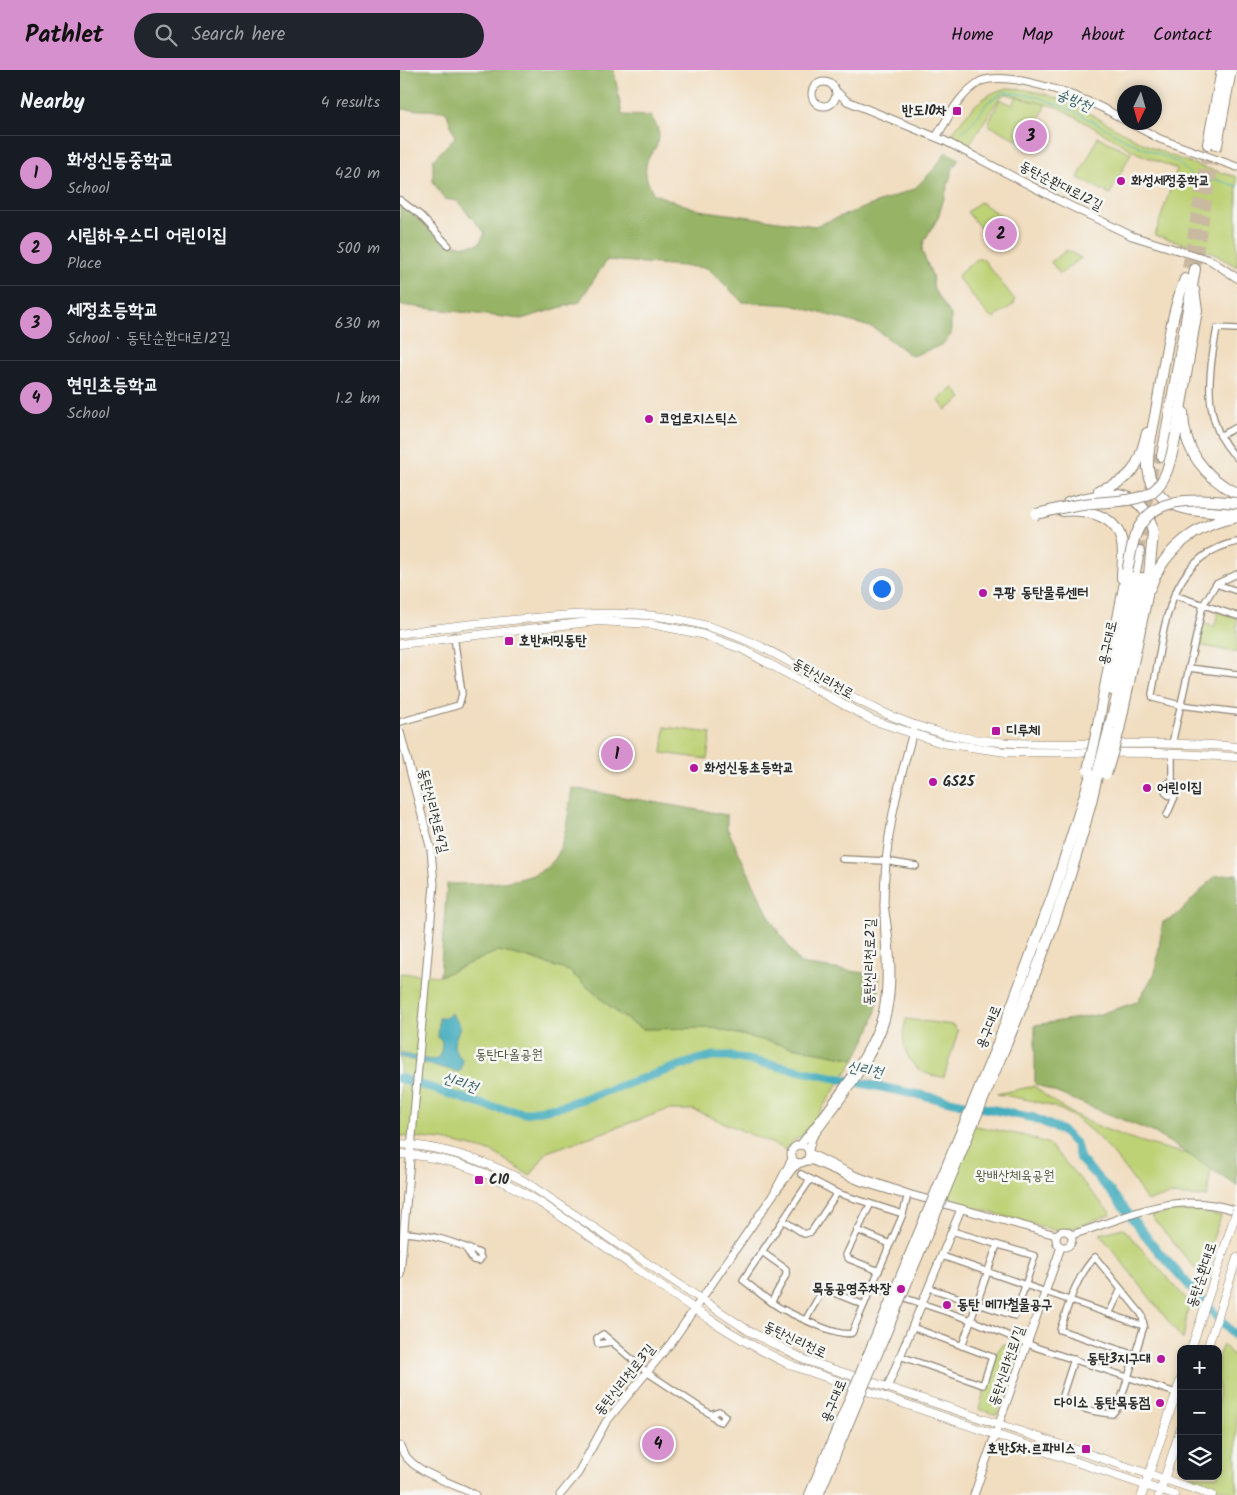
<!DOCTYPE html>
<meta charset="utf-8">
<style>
body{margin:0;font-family:Kalam,"Poor Story",sans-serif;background:#20242c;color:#f1f3f6}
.controls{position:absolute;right:15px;bottom:15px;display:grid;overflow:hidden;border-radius:10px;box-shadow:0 2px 8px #0003}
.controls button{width:45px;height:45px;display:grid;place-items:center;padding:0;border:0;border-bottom:1px solid #363941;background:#171b24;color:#f1f3f6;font:25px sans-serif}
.compass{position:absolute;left:717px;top:15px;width:45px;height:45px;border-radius:50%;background:#171b24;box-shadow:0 2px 8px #0003;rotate:185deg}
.you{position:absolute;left:481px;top:518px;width:18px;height:18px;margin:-12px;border:4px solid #fff;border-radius:50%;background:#1a73e8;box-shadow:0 0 0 8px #1a73e833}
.badge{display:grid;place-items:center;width:32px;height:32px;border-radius:50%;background:#d690ce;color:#111;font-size:16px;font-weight:700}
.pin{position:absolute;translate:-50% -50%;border:2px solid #fff;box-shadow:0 1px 5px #0006}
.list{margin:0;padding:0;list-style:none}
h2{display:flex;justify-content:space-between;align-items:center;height:65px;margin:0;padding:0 20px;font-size:21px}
h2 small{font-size:16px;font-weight:400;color:#9ea1a6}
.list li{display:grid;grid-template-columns:32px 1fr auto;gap:15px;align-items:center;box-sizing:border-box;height:75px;padding:0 20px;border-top:1px solid #363941}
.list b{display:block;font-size:19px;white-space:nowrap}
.list p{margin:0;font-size:16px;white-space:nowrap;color:#9ea1a6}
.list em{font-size:16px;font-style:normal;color:#9ea1a6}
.icon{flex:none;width:28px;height:28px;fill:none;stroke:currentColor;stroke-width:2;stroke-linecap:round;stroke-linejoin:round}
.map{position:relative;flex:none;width:837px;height:1425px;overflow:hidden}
header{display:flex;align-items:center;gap:30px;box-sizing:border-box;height:70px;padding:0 25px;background:#d690ce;color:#111}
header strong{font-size:24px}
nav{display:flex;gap:28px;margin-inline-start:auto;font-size:18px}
.search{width:350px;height:45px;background:#20242c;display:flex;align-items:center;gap:12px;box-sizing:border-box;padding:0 18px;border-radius:28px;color:#9ea1a6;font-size:19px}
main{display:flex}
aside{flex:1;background:#171b24}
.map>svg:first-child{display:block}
</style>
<header>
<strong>Pathlet</strong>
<div class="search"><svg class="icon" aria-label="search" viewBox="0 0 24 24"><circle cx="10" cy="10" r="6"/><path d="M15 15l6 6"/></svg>Search here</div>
<nav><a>Home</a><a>Map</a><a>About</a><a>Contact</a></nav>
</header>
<main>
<aside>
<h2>Nearby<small>4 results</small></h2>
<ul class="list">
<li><span class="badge">1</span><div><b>화성신동중학교</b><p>School</p></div><em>420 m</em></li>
<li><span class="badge">2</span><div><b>시립하우스디 어린이집</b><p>Place</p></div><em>500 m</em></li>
<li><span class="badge">3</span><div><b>세정초등학교</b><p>School · 동탄순환대로12길</p></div><em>630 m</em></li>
<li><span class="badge">4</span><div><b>현민초등학교</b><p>School</p></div><em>1.2 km</em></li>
</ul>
</aside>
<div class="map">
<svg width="837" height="1425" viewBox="0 0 837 1425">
<rect width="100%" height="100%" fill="#f6f6f2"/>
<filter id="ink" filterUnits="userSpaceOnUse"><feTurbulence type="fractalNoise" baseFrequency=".02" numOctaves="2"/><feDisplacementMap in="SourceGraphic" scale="10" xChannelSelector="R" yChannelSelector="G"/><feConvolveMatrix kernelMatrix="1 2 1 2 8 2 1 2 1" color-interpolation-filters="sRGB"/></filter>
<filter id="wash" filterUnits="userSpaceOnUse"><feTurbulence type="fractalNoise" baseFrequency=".0096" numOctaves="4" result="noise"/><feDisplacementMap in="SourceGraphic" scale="20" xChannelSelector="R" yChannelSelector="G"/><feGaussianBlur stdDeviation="1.12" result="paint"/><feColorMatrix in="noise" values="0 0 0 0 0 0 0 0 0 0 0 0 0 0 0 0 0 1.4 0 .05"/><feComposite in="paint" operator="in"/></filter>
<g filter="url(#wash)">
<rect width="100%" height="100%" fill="#f1ddbf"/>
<!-- green -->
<g fill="#bdd175" stroke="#747e50">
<path d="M608,18C662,20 702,53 747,75C776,89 807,99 837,107V197L811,182L755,165L777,99L737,83L660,38L606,24L600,27L569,75L555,69L553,62C568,42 582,23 608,18Z"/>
<path d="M617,27L644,34L645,38L627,71L622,72L590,56L589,52L600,29L612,35Z"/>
<path d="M698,67L731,83L710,124L678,108Z"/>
<path d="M580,132L606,149L586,165L567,142Z"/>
<path d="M667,180L681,188L660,204L651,192Z"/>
<path d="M577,189H583L615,230L614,234L594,248L589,246L558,208L559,204Z"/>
<path d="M554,318L562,328L546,340L538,330Z"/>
<path d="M818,541L837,548V583L795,574L800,553L815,556Z"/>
<path d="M265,657L311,663L307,689L262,683Z"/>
<path d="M98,881L126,887L169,901L220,945L243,959L313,958L387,976L455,989L405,1064L391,1072L387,1080L294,1040H267L147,1082L130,1106L93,1082L43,1070L0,1066V903L40,906Z"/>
<path d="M506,949L553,955L558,961L544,1007C511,1006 497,979 506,949Z"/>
<path d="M634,1016C685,1062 748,1073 812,1091L807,1127L770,1125L747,1131C728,1100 695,1056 661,1040C641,1031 618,1028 597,1024Z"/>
<path d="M571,1055L626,1066L649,1074L711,1144L668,1160H654L543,1129Z"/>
<path d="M773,1141H795L821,1146L800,1204L751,1146Z"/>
<path d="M723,1158L789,1232L783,1270L700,1164Z"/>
<path d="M603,1274L613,1276L617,1283L597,1345L579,1339L594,1286Z"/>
<path d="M823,1274L837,1290V1424L785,1406H818V1287Z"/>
</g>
<!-- forest -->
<g fill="#96b366" stroke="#606f48">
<path d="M0,0H214L222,45L251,46C273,80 242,77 246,105C247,112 251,119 254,124L299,140L415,156L514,119L535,98L546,82L559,89L553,98L538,148L524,171L522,181L532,205L534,220L551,245V265L542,275L512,286L474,258L392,235L342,232L308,198L207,190L179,232L121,249L0,235V132L46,174L65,176L79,174L85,163L57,131L44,129L33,111V90L55,67L46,41L0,39Z"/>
<path d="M172,718L327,745V758L372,852L400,894L479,905C479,943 473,956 455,989L387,976L313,958L243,959L220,945L169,901L126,887L98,881L40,906L47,814C79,813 131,817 154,790C166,775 169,737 172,718Z"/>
<path d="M837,804V1116L755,1063L635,1014V955L697,945L737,932L755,903L763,852L776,846L815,806Z"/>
</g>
<!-- water -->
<path fill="#3caabc" stroke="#346a74" d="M51,943L60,955C57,971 47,974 63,990L61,1000L59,1002L0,987V983L30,990L38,988L41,982L42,971L38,968L39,948L47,947Z"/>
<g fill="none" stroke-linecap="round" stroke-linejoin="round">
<!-- stream -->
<path stroke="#3caabc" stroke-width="1" d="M562,62L578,46L588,32L604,22L635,26L674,41L732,73L779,93L798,112L817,110L837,116"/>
<!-- river -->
<path stroke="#3caabc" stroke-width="9" d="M0,1008L90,1037L125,1043L162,1036L297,990L313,986H328L634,1048L661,1060L676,1074L680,1089L712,1123L758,1181L837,1268"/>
</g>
</g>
<g filter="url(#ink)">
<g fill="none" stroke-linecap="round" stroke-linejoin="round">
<!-- trunk-tunnel -->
<g stroke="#c9b9a1" stroke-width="10" stroke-dasharray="10 5" stroke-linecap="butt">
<path d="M787,198L808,74"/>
<path d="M795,199L817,75"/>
<path d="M739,481L756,384"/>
</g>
<!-- minor casing -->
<g stroke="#8e8475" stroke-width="8">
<g id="minor">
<path d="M0,130L20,145L48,175"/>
<path d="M837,259L817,258C809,303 800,352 837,388"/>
<path d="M820,366L837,357"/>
<path d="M837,472C765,486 764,565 752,624L753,628L780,635L837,642"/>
<path d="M816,514L837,521"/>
<path d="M774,525L837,546"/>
<path d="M789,598L837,604"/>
<path d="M0,652L59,635L62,624L54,566"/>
<path d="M772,674L803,535L816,514L837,504"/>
<path d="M772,712V683"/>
<circle cx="772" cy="719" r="7"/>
<path d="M767,745L776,724"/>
<path d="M442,789L485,791L516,796"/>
<path d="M401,1104L437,1123L503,1144"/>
<path d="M410,1110L343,1210C355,1219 367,1230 380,1238C394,1245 439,1268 452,1263L503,1144L508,1124"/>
<path d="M470,1135L446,1185L449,1189L479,1201"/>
<path d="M383,1150L404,1164L411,1162L437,1123"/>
<path d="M457,1160L490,1174"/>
<path d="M4,1163C31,1164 54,1172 79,1183L81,1188L79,1191L73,1190L65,1177"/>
<path d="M362,1182L386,1199V1205L372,1231"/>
<path d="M542,1186L744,1256"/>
<path d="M472,1217L571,1250L638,1278L776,1323"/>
<path d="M529,1218L615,1246L635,1186L552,1161"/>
<path d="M709,1244L721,1219"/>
<path d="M406,1249L421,1223L427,1220L464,1235"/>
<path d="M203,1264L212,1272L198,1274L197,1268Z"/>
<path d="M212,1272L248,1303L310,1344"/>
<path d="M562,1276L597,1175"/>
<path d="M500,1286L583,1315L592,1287L512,1257"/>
<path d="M674,1289L662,1326C674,1339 695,1342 712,1344L719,1336L744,1256L742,1245L695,1187C675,1209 669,1233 660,1260L735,1285"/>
<path d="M319,1341L325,1346L321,1352L318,1351L310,1344Z"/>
</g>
</g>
<!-- tertiary casing -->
<g stroke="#8e8475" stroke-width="9">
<g id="tertiary">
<circle cx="424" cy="24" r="12"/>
<path d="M436,21L447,31L545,71L656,129L732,166L810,190L837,208"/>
<path d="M728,52L760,69L837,97"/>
<path d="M536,67C550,46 558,25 581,11C616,0 694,31 724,50"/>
<path d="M0,662L31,780L34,814L0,1205"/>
<path d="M484,835C484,770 497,718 515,655"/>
<path d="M400,1075C429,1038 476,981 484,935C489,903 484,868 484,835C490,872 496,918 484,954C472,991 436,1036 412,1068L409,1080"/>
<circle cx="400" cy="1084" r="9"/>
<path d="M392,1086V1089L373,1125L393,1098L400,1093"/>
<path d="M406,1091H413L462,1112L501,1124H508L454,1105L409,1083"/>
<path d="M508,1124L656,1165"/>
<circle cx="664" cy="1169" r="8"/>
<path d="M671,1165C733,1147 771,1119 837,1141"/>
<path d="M487,1318L561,1139"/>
<path d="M0,1376C10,1404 52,1411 75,1425"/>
<path d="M160,1425L178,1403L206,1352L271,1273L373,1125"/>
<path d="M574,1425L661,1177"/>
</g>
</g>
<!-- secondary casing -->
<g stroke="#8e8475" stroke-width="9">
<g id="secondary">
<path d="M0,564C37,557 75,554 112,550C199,542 269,535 351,572C418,603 468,645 542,663C585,674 628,674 672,674C727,674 782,672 837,677"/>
<path d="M0,574L198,551L251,554L301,564L342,579L472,650L542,673L606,682L759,683L837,687"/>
<path d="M0,1074C45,1077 84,1090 124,1111L349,1261L405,1290L812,1425"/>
<path d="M0,1084C77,1088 127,1123 188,1165C253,1209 322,1264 393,1296L774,1425"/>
<path d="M791,1279L832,1155"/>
<path d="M807,1279L837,1188"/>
<path d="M742,1425L781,1309"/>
<path d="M759,1425L781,1358"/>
</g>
</g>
<!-- trunk casing -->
<g stroke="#8e8475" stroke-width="12">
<g id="trunk">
<path d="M808,74L822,0"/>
<path d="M817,75L831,0"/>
<path d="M785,209C769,251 764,297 756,341C753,359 747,379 748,398C749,409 755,420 763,428C781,444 815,441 837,444"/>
<path d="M783,342C783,380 805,407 837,424"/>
<path d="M776,364L797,240L794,220"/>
<path d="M762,386L795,199"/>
<path d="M699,420C734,410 738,396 747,363"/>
<path d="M668,433C704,422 745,414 753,463L747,526L719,660"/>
<path d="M662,441C684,439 714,444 721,469C725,481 722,496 722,508"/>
<path d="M750,518C764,479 797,454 837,447"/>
<path d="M712,620L739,481"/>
<path d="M709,660L729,576L742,508"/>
<path d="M696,665L727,501"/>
<path d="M597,976L653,825L692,702"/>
<path d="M604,979C643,889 677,798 698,702"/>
<path d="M410,1425L436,1363"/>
<path d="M418,1425L443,1365"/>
</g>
</g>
<!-- minor -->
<use href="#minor" stroke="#fff" stroke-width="5.5"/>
<!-- tertiary -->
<use href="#tertiary" stroke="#fff" stroke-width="7"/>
<!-- secondary -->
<use href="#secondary" stroke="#fff" stroke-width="8"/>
<!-- trunk -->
<use href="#trunk" stroke="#fff" stroke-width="10"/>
<!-- secondary-bridge casing -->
<g stroke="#8e8475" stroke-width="9" stroke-linecap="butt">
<path id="secondary-bridge" d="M832,1155L837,1139"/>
</g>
<!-- trunk-bridge casing -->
<g stroke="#8e8475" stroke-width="12" stroke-linecap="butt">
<g id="trunk-bridge">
<path d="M636,444C655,440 674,434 693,433C755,429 764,428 776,364"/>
<path d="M727,501C730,490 731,477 735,466C751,422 800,430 837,433"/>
<path d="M688,700L696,665"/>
<path d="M698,702L709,660"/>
<path d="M706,704L719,660"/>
<path d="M436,1363L597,976"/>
<path d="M443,1365L604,979"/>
</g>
</g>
<!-- secondary-bridge -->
<use href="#secondary-bridge" stroke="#fff" stroke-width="8"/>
<!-- trunk-bridge -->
<use href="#trunk-bridge" stroke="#fff" stroke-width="10"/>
</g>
</g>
<!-- markers -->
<g fill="#b5179e" stroke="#f6f6f2" stroke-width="2">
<rect x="552" y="36" width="10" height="10" rx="2.5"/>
<circle cx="721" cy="111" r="5"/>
<circle cx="249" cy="349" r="5"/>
<circle cx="583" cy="523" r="5"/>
<rect x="104" y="566" width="10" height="10" rx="2.5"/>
<rect x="591" y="656" width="10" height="10" rx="2.5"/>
<circle cx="294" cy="698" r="5"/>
<circle cx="533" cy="712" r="5"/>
<circle cx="747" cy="718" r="5"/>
<rect x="74" y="1105" width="10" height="10" rx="2.5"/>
<circle cx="501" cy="1219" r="5"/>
<circle cx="547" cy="1235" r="5"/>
<circle cx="761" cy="1289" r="5"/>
<circle cx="760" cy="1333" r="5"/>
<rect x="681" y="1374" width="10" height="10" rx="2.5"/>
</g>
<g text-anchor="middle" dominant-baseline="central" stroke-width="5" stroke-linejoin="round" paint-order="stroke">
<!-- poi labels -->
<g font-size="14" font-weight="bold" fill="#2b2b2b" stroke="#f6f6f2" text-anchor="start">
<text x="547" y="41" text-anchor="end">반도10차</text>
<text x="731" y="111">화성세정중학교</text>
<text x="259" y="349">코업로지스틱스</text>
<text x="593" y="523">쿠팡 동탄물류센터</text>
<text x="119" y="571">호반써밋동탄</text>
<text x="606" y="661">디루체</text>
<text x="304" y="698">화성신동초등학교</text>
<text x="543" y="712">GS25</text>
<text x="757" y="718">어린이집</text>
<text x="89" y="1110">C10</text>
<text x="491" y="1219" text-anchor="end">목동공영주차장</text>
<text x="557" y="1235">동탄 메가철물공구</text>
<text x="751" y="1289" text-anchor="end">동탄3지구대</text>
<text x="750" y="1333" text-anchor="end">다이소 동탄목동점</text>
<text x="676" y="1379" text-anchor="end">호반5차.르파비스</text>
</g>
<!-- street labels -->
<g font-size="14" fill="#2b2b2b" stroke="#f6f6f2">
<text transform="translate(661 116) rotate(27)">동탄순환대로12길</text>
<text transform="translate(708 573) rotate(-78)">용구대로</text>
<text transform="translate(423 609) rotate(29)">동탄신리천로</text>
<text transform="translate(33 741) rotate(76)">동탄신리천로4길</text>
<text transform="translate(470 892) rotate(-89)">동탄신리천로2길</text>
<text transform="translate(589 957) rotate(-68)">용구대로</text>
<text transform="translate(802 1205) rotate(-72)">동탄순환대로</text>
<text transform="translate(395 1270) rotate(25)">동탄신리천로</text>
<text transform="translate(607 1296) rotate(-71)">동탄신리천로1길</text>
<text transform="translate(225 1310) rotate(-51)">동탄신리천로3길</text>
<text transform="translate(434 1331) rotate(-67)">용구대로</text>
</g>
<!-- park labels -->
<g font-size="14" fill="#50543e" stroke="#f6f6f2">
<text x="109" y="985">동탄다올공원</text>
<text x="615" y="1106">왕배산체육공원</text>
</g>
<!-- water labels -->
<g font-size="15" font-style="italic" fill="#325e65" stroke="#f6f6f2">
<text transform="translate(674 31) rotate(23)">송방천</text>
<text transform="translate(465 1000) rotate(11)">신리천</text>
<text transform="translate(60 1013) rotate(18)">신리천</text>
</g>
</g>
</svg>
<div class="controls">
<button>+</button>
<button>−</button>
<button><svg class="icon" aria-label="layers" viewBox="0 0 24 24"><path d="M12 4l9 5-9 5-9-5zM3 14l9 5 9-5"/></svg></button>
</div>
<svg class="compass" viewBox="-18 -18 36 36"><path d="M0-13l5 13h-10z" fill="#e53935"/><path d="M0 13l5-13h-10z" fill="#9ea1a6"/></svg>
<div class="you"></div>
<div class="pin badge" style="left:217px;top:684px">1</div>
<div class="pin badge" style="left:601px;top:164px">2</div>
<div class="pin badge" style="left:631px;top:66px">3</div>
<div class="pin badge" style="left:258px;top:1374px">4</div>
</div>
</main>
